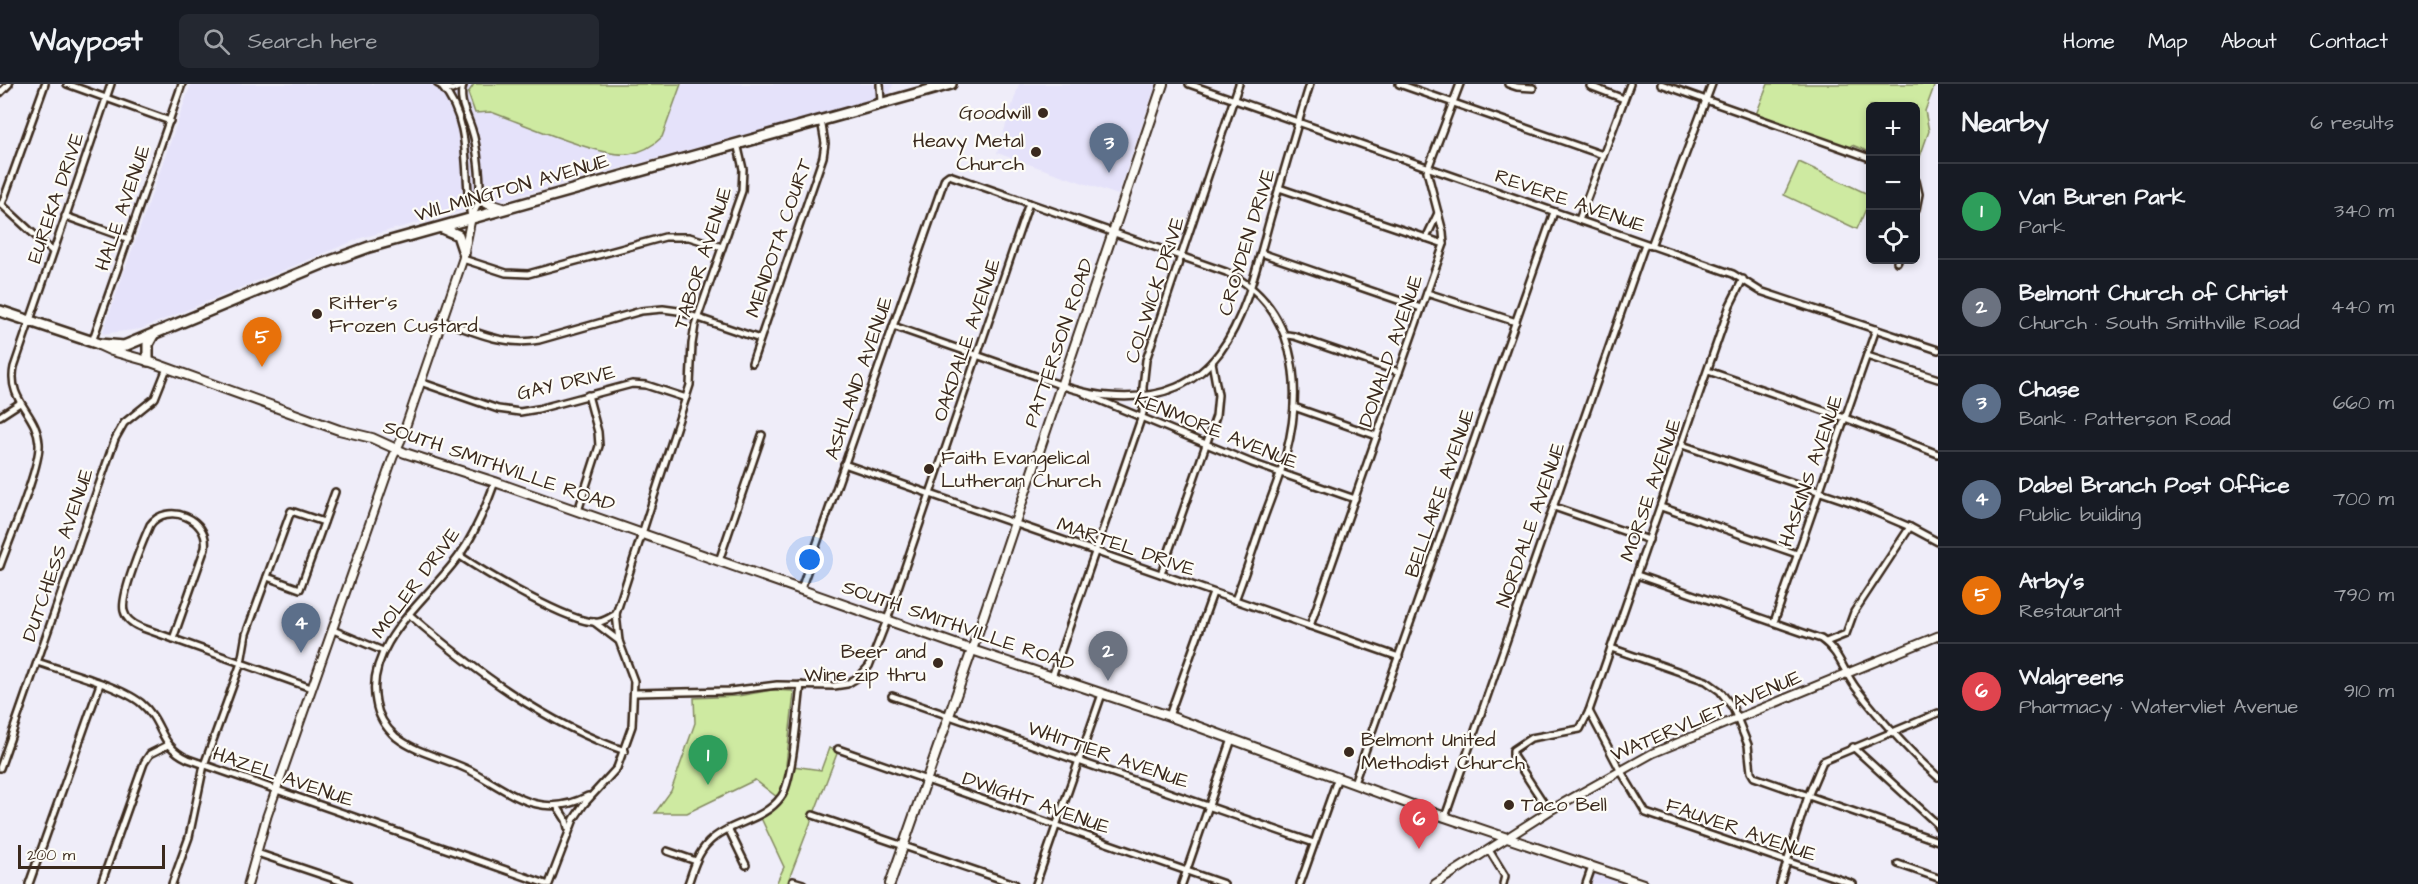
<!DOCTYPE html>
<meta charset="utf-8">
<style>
body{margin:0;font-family:"Architects Daughter",sans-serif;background:#242831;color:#f1f3f6}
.controls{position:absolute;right:18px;top:18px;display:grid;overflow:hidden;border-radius:9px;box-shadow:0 3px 9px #0003}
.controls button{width:54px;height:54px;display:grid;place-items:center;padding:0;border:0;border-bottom:2px solid #363941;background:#171b24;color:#f1f3f6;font:30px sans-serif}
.scale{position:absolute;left:18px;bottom:15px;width:147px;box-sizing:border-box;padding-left:6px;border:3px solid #3b2a1e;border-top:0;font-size:16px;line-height:21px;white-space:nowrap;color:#3b2a1e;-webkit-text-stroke:4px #fdfcf7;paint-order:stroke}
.you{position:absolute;left:810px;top:476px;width:21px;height:21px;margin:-15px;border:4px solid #fff;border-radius:50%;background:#1a73e8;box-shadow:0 0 0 9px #1a73e833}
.badge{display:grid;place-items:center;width:39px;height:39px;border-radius:50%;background:#2563eb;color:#fff;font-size:20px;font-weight:700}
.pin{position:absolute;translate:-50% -50px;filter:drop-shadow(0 2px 3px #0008)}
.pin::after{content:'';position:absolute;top:32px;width:21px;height:18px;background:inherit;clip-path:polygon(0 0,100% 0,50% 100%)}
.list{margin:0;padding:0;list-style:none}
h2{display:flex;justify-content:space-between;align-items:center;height:78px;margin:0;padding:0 24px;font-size:26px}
h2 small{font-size:20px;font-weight:400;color:#9ea1a6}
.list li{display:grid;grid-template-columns:39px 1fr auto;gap:18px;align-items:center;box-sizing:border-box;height:96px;padding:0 24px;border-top:2px solid #363941}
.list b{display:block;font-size:22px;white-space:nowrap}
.list p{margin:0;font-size:20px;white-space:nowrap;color:#9ea1a6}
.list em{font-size:20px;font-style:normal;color:#9ea1a6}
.icon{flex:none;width:33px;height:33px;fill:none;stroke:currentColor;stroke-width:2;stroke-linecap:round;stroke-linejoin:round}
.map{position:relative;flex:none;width:1938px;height:800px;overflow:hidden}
header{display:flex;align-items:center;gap:36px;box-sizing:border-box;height:84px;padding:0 30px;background:#171b24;border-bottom:2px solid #363941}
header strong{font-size:28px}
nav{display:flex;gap:33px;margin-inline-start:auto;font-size:21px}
.search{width:420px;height:54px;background:#242831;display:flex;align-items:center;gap:15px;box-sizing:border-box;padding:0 21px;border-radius:9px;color:#9ea1a6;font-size:22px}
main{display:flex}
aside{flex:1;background:#171b24}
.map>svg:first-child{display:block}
</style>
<header>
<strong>Waypost</strong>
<div class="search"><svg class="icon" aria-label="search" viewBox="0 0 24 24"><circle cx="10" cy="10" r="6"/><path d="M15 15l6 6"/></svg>Search here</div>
<nav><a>Home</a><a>Map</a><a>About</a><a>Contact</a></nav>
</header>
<main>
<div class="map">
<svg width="1938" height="800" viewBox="0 0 1938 800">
<rect width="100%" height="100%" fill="#efedf9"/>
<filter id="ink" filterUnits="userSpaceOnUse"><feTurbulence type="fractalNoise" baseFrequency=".0167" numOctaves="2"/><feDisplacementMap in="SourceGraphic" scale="12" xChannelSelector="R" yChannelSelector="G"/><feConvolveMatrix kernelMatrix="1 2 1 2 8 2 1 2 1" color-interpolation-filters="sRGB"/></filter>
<g filter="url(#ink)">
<!-- built -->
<g fill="#e5e2fa">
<path d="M191,0H893L889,12L361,154L141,245L102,250Z"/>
<path d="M1019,0H1156L1118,111L997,69Z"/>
<path d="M1592,783L1643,800H1586Z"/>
</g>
<!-- green -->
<g fill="#ceeaa1" stroke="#848a60" stroke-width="1.5">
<path d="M474,0H681L662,53C653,62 642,68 629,70C601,74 522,39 491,28L475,29L468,9Z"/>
<path d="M1768,0H1935L1925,27L1929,47L1916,84V22H1870V68L1852,61L1849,67L1755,33Z"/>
<path d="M1799,78L1870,111V116L1857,145L1784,111Z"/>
<path d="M772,606L792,607L794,609L786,681L821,686L829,664L838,667L787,800H776L784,783L761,734L773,726L782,717L755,696L687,729H655L671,707L695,639L694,614L738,612Z"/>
</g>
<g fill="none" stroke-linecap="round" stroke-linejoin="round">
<!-- minor casing -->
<g stroke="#3b2a1e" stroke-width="10">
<g id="minor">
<path d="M67,0L170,37"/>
<path d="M438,0L452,6L463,1"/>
<path d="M880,0L881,19"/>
<path d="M1189,0L1733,190L1760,207L1938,266"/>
<path d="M1399,0L1603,71"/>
<path d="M1508,0L1517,3L1533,4"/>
<path d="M1661,0L1870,74"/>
<path d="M463,1C458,17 467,30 472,46C477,61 482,101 479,116C478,121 474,128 472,133"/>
<path d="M1590,2L1624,15"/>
<path d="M442,3C473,38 463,92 471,133"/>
<path d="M0,9L9,0"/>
<path d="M1916,97L1919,110L1916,125"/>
<path d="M1279,104L1444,160"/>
<path d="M1,120L53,168"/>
<path d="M2,120L45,0"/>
<path d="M65,132L129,155"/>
<path d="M1579,136L1630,0"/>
<path d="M1426,154L1438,129"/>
<path d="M1651,162L1712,0"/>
<path d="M1261,169L1421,224"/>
<path d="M463,175L506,189L528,190L665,153H689L722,163"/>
<path d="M1897,178L1898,176"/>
<path d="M1427,209L1516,238"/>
<path d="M441,236C473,247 505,263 539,256L641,227L663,225L678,227L760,255"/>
<path d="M893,242C936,257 979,272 1022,287C1050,297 1079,310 1109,312C1228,322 1245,225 1270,135C1283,90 1296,45 1310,0"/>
<path d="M1287,251L1294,252L1399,288"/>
<path d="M92,258L182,0"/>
<path d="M1867,272L1938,295"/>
<path d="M752,279L823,73L825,59L821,36"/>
<path d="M1708,287L1845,334L1938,370"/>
<path d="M420,298L498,325L520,328L538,325L632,300L646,301L686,314"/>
<path d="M1085,310L1252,379L1355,415"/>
<path d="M1294,323L1377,352"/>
<path d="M0,332L20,319"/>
<path d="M1682,361L1856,420L1910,443L1938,458"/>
<path d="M844,380L1399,573"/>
<path d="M495,398C486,423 475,450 459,472C429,514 364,560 376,618C378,631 386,644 396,653C419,671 450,675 475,689C514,711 542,736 588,712"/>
<path d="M1554,423L1649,456"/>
<path d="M1661,423L1797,470"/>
<path d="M578,427L599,362L598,348L588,311"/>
<path d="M460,472C484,488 573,542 599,538C605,537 611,533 616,530"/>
<path d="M719,477L762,351"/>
<path d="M0,482C9,456 41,382 39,359C37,329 7,317 14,283L111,0"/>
<path d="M1161,490L1216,332L1218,311L1212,278"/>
<path d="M1637,491L1821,555C1840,568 1843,587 1856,604C1881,636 1907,666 1938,693"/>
<path d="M267,493L300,505L335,408"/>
<path d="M801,505L945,94L949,91L1226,188C1296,221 1304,302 1286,370C1280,393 1270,416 1262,439C1253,465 1245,491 1235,516"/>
<path d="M410,531C473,586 546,640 625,667"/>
<path d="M594,538L619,557"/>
<path d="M1774,538L1876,245"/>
<path d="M1310,542L1444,160L1443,148L1427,87L1460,0"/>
<path d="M333,546L383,567"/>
<path d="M173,555L205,464C210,435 167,417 150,441C143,457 120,512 124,527C126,536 133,540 140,543L311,604"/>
<path d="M1826,558L1846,550L1854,528L1910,443"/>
<path d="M1611,564L1706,597L1720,607L1733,624L1748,661L1751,688L1754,693L1938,757"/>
<path d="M37,578C64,587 120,602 141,619C164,638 158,661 188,675L546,800"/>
<path d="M1052,593L1143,329V303L1146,276L1239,0"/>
<path d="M635,609L730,607L777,601L834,602L847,600L860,592L869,582L887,536L1029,119"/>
<path d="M892,612L1314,759"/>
<path d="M1589,627L1619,684L1646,729L1853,800"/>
<path d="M1169,632L1213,509"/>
<path d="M1853,663L1936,739L1938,743"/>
<path d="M838,665L1224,800"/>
<path d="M0,684L115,355L124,339L155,314L167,284"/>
<path d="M1354,699L1554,128"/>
<path d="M557,722L566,736L568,744"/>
<path d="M1549,727L1513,672V666L1531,654L1580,645L1589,627L1730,221L1743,195"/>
<path d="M813,731L1015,800"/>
<path d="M1445,733L1645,160"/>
<path d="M729,746L746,781"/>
<path d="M1489,766L1505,792L1503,800"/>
<path d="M667,767L696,777"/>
<path d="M257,769L349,800"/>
<path d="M1898,780L1938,794"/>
<path d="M793,797L803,800"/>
<path d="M29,800L100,600"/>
<path d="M101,800L144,679L150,670L168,661"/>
<path d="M172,800L189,753L204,681L241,579L246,550L291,427L324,438"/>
<path d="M549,800L574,735L584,720L617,684L632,642L634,597L619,557L616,530L690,301L692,260L695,241L742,107L743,85L737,59"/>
<path d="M688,800C693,786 697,770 708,759C728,738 763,738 781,713C793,698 798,624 801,601"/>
<path d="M1036,800L1102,610"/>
<path d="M1182,800L1232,655"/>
<path d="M1300,800L1338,693"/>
<path d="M1586,800L1592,783"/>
<path d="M1780,800L1808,712L1823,677L1938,629"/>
</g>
</g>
<!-- tertiary casing -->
<g stroke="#3b2a1e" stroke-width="11">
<g id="tertiary">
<path d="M248,800L267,732L393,373L401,356L463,175L471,135"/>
<path d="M1435,800L1549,727L1653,669L1938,552"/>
</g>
</g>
<!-- secondary casing -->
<g stroke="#3b2a1e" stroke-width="12">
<g id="secondary">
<path d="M99,261L112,267L148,277L339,346L372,354L405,369L495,398L972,566L1169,632L1445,733L1643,800"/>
<path d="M890,800L972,566L1163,0"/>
</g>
</g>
<!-- primary casing -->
<g stroke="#3b2a1e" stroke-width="14">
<g id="primary">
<path d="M479,111L486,119L502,124"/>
<path d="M442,144L458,151L464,169"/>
<path d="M0,227L99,260L124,262L322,180L369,163L951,0"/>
<path d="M148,277V260L153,251"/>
</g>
</g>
<!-- minor -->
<use href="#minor" stroke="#fdfcf7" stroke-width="5"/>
<!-- tertiary -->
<use href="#tertiary" stroke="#fdfcf7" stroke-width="7"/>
<!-- secondary -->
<use href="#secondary" stroke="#fdfcf7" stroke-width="8"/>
<!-- primary -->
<use href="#primary" stroke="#fdfcf7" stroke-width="9"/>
</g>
</g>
<!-- markers -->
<g fill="#3b2a1e" stroke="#fdfcf7" stroke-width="2">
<circle cx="1043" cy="29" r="6"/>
<circle cx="1036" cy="68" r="6"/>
<circle cx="317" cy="230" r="6"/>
<circle cx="929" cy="385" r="6"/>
<circle cx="938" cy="579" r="6"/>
<circle cx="1349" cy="668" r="6"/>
<circle cx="1509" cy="721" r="6"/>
</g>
<g text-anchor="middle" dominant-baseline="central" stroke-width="4.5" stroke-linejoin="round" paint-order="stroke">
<!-- poi labels -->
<g font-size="20" fill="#3b2a1e" stroke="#fdfcf7" text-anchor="start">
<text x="1031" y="29" text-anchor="end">Goodwill</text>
<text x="1024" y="57" text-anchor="end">Heavy Metal<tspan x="1024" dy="23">Church</tspan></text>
<text x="329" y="219">Ritter’s<tspan x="329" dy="23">Frozen Custard</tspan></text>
<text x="941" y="374">Faith Evangelical<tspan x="941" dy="23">Lutheran Church</tspan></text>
<text x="926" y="568" text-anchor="end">Beer and<tspan x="926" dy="23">Wine zip thru</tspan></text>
<text x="1361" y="656">Belmont United<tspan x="1361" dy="23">Methodist Church</tspan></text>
<text x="1521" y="721">Taco Bell</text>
</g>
<!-- street labels -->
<g font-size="20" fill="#3b2a1e" stroke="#fdfcf7">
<text transform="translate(512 104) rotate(-16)">WILMINGTON AVENUE</text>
<text transform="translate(56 114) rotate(-71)">EUREKA DRIVE</text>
<text transform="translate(1570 117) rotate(19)">REVERE AVENUE</text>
<text transform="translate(123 124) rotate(-71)">HALE AVENUE</text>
<text transform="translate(779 154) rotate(-71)">MENDOTA COURT</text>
<text transform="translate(1247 158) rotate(-73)">CROYDEN DRIVE</text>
<text transform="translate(703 174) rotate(-72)">TABOR AVENUE</text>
<text transform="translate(1155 206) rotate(-72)">COLWICK DRIVE</text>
<text transform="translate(967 256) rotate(-71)">OAKDALE AVENUE</text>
<text transform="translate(1059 259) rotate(-71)">PATTERSON ROAD</text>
<text transform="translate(1391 267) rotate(-71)">DONALD AVENUE</text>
<text transform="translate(859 294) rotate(-71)">ASHLAND AVENUE</text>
<text transform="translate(566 299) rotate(-13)">GAY DRIVE</text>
<text transform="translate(1216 347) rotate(22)">KENMORE AVENUE</text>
<text transform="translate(499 382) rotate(19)">SOUTH SMITHVILLE ROAD</text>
<text transform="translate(1811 387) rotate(-71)">HASKINS AVENUE</text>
<text transform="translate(1651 406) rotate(-71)">MORSE AVENUE</text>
<text transform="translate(1440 409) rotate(-71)">BELLAIRE AVENUE</text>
<text transform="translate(1531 441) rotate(-71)">NORDALE AVENUE</text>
<text transform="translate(1126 463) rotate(19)">MARTEL DRIVE</text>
<text transform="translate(58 471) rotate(-71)">DUTCHESS AVENUE</text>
<text transform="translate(416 499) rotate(-53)">MOLER DRIVE</text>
<text transform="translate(958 542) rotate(19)">SOUTH SMITHVILLE ROAD</text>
<text transform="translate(1706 632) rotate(-23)">WATERVLIET AVENUE</text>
<text transform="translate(1108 671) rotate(19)">WHITTIER AVENUE</text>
<text transform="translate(283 693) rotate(19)">HAZEL AVENUE</text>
<text transform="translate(1036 719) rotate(19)">DWIGHT AVENUE</text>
<text transform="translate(1741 746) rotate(19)">FAUVER AVENUE</text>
</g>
</g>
</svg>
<div class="controls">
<button>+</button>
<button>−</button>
<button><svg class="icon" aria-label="locate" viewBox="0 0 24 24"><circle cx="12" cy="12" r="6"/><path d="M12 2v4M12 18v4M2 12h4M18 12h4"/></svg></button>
</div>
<div class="scale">200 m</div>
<div class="you"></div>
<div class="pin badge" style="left:708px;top:701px;background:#2e9e5b">1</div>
<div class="pin badge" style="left:1108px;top:597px;background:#6b7280">2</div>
<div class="pin badge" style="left:1109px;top:89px;background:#5c6f8a">3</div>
<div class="pin badge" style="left:301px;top:569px;background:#5c6f8a">4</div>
<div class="pin badge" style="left:262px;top:283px;background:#e8710a">5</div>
<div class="pin badge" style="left:1419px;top:765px;background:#e0444e">6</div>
</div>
<aside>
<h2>Nearby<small>6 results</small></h2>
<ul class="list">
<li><span class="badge" style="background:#2e9e5b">1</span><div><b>Van Buren Park</b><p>Park</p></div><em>340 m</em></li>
<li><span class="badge" style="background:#6b7280">2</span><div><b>Belmont Church of Christ</b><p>Church · South Smithville Road</p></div><em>440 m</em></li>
<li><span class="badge" style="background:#5c6f8a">3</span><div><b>Chase</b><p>Bank · Patterson Road</p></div><em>660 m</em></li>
<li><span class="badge" style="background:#5c6f8a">4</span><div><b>Dabel Branch Post Office</b><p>Public building</p></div><em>700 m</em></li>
<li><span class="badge" style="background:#e8710a">5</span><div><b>Arby's</b><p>Restaurant</p></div><em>790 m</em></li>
<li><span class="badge" style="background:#e0444e">6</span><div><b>Walgreens</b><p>Pharmacy · Watervliet Avenue</p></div><em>910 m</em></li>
</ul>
</aside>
</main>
